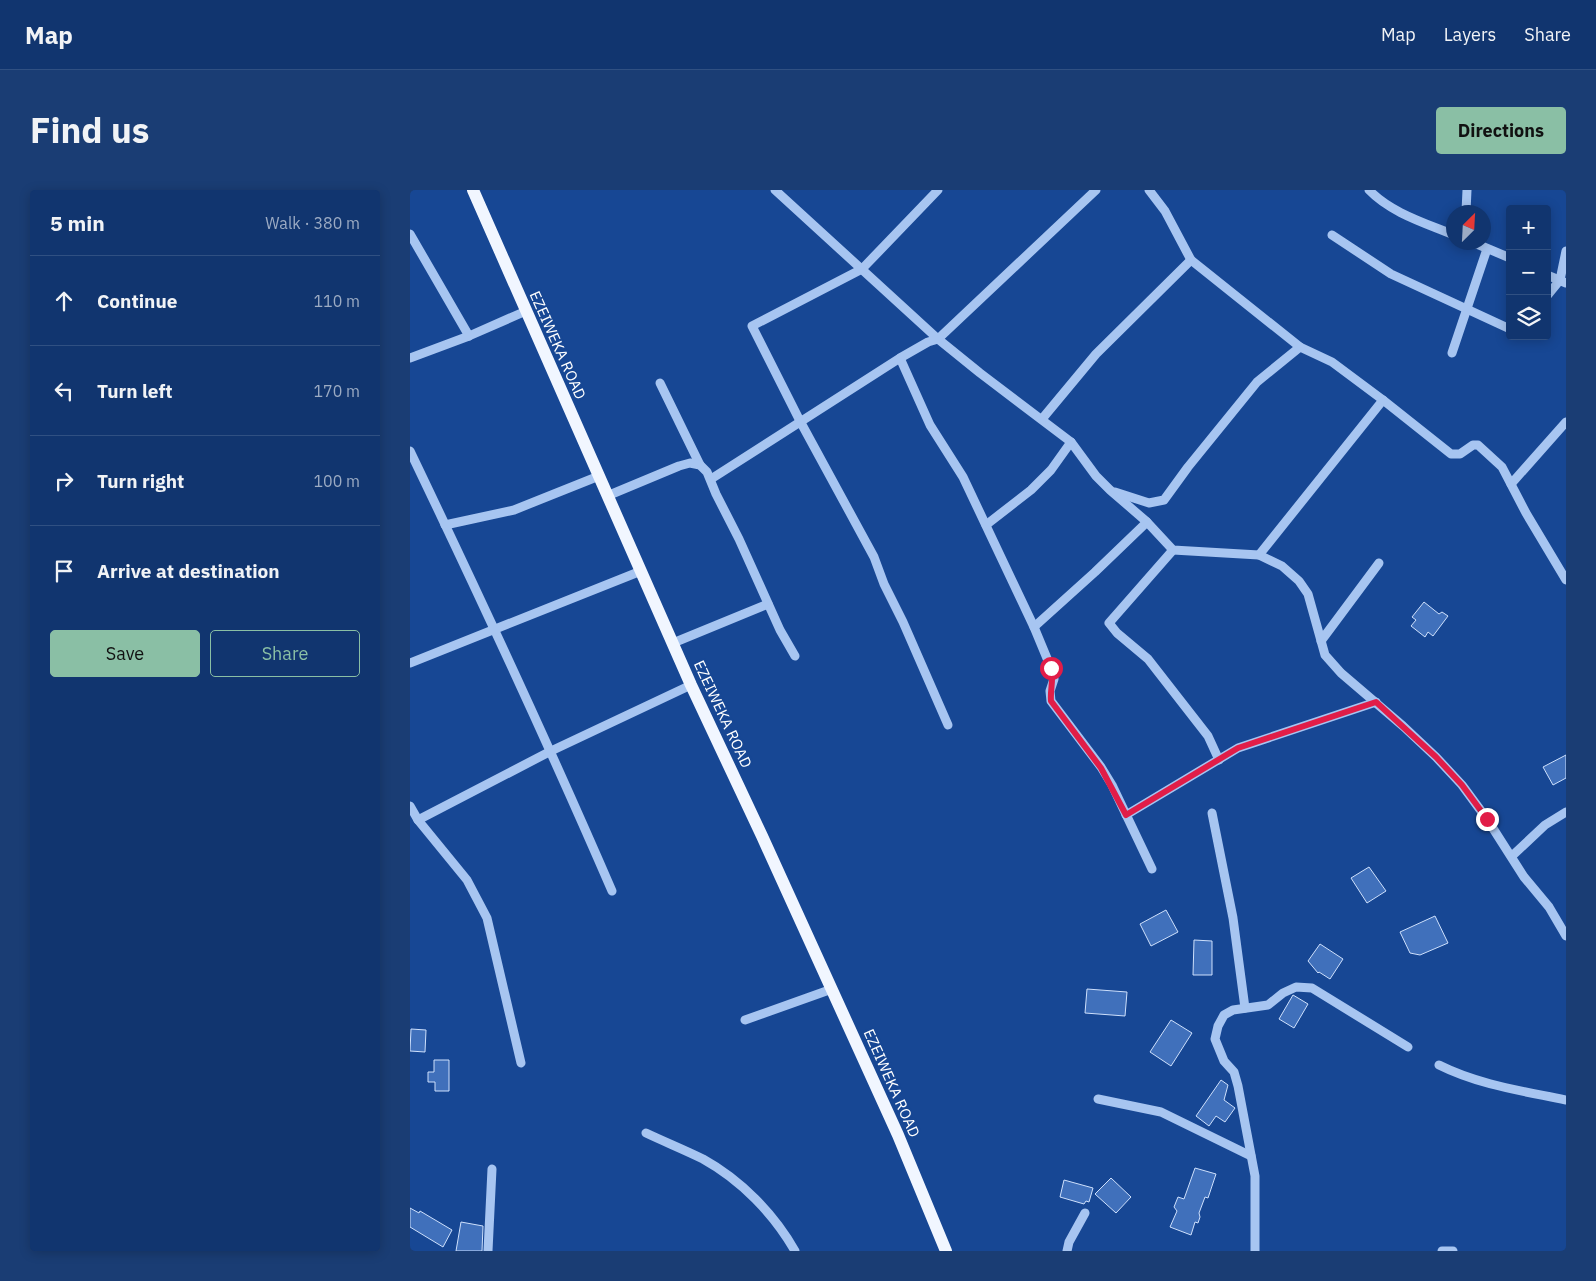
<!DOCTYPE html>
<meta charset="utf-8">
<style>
body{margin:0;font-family:"IBM Plex Sans",sans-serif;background:#1a3d74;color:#f1f3f6}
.controls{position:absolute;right:15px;top:15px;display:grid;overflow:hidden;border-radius:5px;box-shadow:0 2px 12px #0003}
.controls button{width:45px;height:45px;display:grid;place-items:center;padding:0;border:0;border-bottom:1px solid #305082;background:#11356f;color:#f1f3f6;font:25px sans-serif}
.compass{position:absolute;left:1036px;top:15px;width:45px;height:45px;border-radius:50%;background:#11356f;box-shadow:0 2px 12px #0003;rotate:24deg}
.stop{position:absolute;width:15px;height:15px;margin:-11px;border:4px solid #e11d48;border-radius:50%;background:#fff}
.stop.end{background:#e11d48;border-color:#fff;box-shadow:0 1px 5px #0008}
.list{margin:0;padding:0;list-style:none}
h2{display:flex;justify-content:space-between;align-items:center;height:65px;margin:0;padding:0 20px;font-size:21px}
h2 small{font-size:16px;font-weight:400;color:#9cabc3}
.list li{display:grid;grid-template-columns:32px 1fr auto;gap:15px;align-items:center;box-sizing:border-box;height:90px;padding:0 20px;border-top:1px solid #305082}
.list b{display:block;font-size:19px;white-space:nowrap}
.list em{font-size:16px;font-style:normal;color:#9cabc3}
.actions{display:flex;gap:10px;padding:15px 20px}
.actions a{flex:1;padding:11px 0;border:1px solid #8abfa5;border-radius:5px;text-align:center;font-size:18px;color:#8abfa5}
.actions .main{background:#8abfa5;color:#111}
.icon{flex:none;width:28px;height:28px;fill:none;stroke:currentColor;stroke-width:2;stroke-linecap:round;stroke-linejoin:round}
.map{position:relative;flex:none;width:1156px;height:1061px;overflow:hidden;border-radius:5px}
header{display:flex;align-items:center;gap:30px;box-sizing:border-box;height:70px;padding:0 25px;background:#11356f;border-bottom:1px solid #305082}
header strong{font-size:24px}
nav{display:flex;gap:28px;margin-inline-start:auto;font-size:18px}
.intro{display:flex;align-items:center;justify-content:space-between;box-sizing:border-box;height:120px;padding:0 30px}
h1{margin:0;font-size:35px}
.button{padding:12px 22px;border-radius:5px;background:#8abfa5;color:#111;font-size:18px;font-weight:700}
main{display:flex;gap:30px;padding:0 30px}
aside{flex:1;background:#11356f;border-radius:5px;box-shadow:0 2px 12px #0003}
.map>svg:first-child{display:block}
</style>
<header>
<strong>Map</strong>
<nav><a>Map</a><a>Layers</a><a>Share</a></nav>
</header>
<div class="intro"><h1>Find us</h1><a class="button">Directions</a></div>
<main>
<aside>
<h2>5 min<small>Walk · 380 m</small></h2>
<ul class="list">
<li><svg class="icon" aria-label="ahead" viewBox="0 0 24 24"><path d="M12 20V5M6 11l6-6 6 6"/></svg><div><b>Continue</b></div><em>110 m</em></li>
<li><svg class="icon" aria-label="left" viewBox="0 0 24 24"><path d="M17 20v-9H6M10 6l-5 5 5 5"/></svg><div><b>Turn left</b></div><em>170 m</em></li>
<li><svg class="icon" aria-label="right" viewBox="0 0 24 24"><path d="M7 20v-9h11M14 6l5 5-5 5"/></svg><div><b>Turn right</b></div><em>100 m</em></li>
<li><svg class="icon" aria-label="arrive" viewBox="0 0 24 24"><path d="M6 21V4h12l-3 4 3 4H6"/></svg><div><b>Arrive at destination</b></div></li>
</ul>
<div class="actions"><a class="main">Save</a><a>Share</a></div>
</aside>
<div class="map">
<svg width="1156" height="1061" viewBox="0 0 1156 1061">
<rect width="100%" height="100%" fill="#174794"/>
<!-- building -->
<g fill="#4070bb" stroke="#cee0fc">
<path d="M1014,412L1029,424L1032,422L1038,426L1023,446L1018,442L1015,447L1001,436L1006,430L1002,427Z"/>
<path d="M1156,565V588L1143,595L1133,577Z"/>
<path d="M959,677L976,701L957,713L941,688Z"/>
<path d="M756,720L768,742L741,756L730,734Z"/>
<path d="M1025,726L1038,753L1010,765L1000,763L990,742Z"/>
<path d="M784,750L802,751V785H783Z"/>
<path d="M910,754L933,769L920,789L909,782L908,783L898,771Z"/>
<path d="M677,799L717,802L715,826L675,823Z"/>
<path d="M883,805L898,814L884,838L869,829Z"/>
<path d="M761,830L782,843L761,876L740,862Z"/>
<path d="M1,839L16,840L15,862L0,861Z"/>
<path d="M24,870H39V901H25V892H18V882H24Z"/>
<path d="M811,890L818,895L814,910L825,918L815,932L806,926L799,936L786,926Z"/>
<path d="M785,978L806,984L798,1008L795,1007L789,1023L790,1027L788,1033L785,1032L781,1045L760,1037L767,1021L764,1017L768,1007L774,1009Z"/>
<path d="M701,988L721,1007L706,1023L685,1004Z"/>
<path d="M654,990L683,998L679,1012L676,1011L674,1014L650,1007Z"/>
<path d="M0,1018L9,1023L10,1021L42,1040L33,1057L0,1037Z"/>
<path d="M51,1032L73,1036L72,1061H46Z"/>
</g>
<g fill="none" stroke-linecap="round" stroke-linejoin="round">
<!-- minor -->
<g stroke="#a7c5f1" stroke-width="9">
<path d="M365,0L528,149L570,183L661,252L686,286L700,300L737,332L763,360L849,365L872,376L889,391L898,404L915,465L931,483L993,536L1026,567L1052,595L1077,629L1114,687L1139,717L1156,746"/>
<path d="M528,0L452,79L342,136L390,231L464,367L474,394L493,432L538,535"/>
<path d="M739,0L755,21L781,70L890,157L922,172L973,210L1041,264H1050L1063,255H1068L1092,277L1116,323L1156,390"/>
<path d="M959,0C981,23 1015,33 1044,45"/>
<path d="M1056,22L1057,0"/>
<path d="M0,44L59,146"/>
<path d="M922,45L981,84L1100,139"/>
<path d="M1062,52L1100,68"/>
<path d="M1137,85L1156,93"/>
<path d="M1137,106L1150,90L1156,61"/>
<path d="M1042,163L1077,59"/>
<path d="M0,168L59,146L116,121"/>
<path d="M490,168L520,235L553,287L624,437L641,478L644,489L640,501L641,511L691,577L702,595L742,679"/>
<path d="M250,193L290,275"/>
<path d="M632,229L686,164L781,70"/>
<path d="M0,261C70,407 138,553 202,701"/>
<path d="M301,289L490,168L518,152L528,149L686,0"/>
<path d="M1101,294L1156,232"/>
<path d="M705,302L739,313L754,310L778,277L847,192L890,157"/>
<path d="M197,306L269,276L280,273L290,275L297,282L306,304L329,349L370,440L385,466"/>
<path d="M35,335L104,320L189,286"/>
<path d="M576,335L621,300L641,280L661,252"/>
<path d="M763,360L699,433L707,443L738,469L798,546L809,570"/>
<path d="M849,365L973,210"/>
<path d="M624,437L685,382L737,332"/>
<path d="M911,451L969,373"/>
<path d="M263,453L358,414"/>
<path d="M0,473L231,381"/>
<path d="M0,616L8,630L57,690L77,728L111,873"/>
<path d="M802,623L823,728L835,818"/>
<path d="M716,625L828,558L966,512"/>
<path d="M8,630L141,561L281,495"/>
<path d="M1102,666L1135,635L1156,622"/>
<path d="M335,830L422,799"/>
<path d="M1029,875C1069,895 1113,901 1156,910"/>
<path d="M688,909L751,922L841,966"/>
<path d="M236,943C255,952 275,960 293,969C331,990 364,1024 385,1061"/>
<path d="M78,1061L82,979"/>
<path d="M657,1061L659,1052L675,1023"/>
<path d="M845,1061V986L828,896L824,882L814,871L805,849L808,836L814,825L823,820L858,815L873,803L886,797L902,798L998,857"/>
<path d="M1032,1061H1043"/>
</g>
<!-- major -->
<path stroke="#f1f6ff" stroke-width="12" d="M63,0L281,495L352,646L488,945L536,1061"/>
</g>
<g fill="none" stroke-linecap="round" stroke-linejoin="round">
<!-- route -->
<path stroke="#e11d48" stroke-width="6" d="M641,478C644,490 640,499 641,511L691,578L716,625L828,558L966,512L1026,567L1052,595L1077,629"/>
</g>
<g text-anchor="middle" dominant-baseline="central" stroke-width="4.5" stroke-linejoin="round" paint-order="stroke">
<!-- street labels -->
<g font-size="15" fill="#fff" stroke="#174794">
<text transform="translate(148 155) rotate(66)">EZEIWEKA ROAD</text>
<text transform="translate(313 524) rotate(65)">EZEIWEKA ROAD</text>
<text transform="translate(482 893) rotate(66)">EZEIWEKA ROAD</text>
</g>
</g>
</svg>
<div class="controls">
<button>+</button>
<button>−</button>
<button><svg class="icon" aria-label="layers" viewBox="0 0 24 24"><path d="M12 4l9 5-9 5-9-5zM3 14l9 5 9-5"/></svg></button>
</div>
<svg class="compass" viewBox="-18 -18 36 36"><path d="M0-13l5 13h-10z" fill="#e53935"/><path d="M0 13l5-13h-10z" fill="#9cabc3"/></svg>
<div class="stop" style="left:641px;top:478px"></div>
<div class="stop end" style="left:1077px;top:629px"></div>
</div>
</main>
